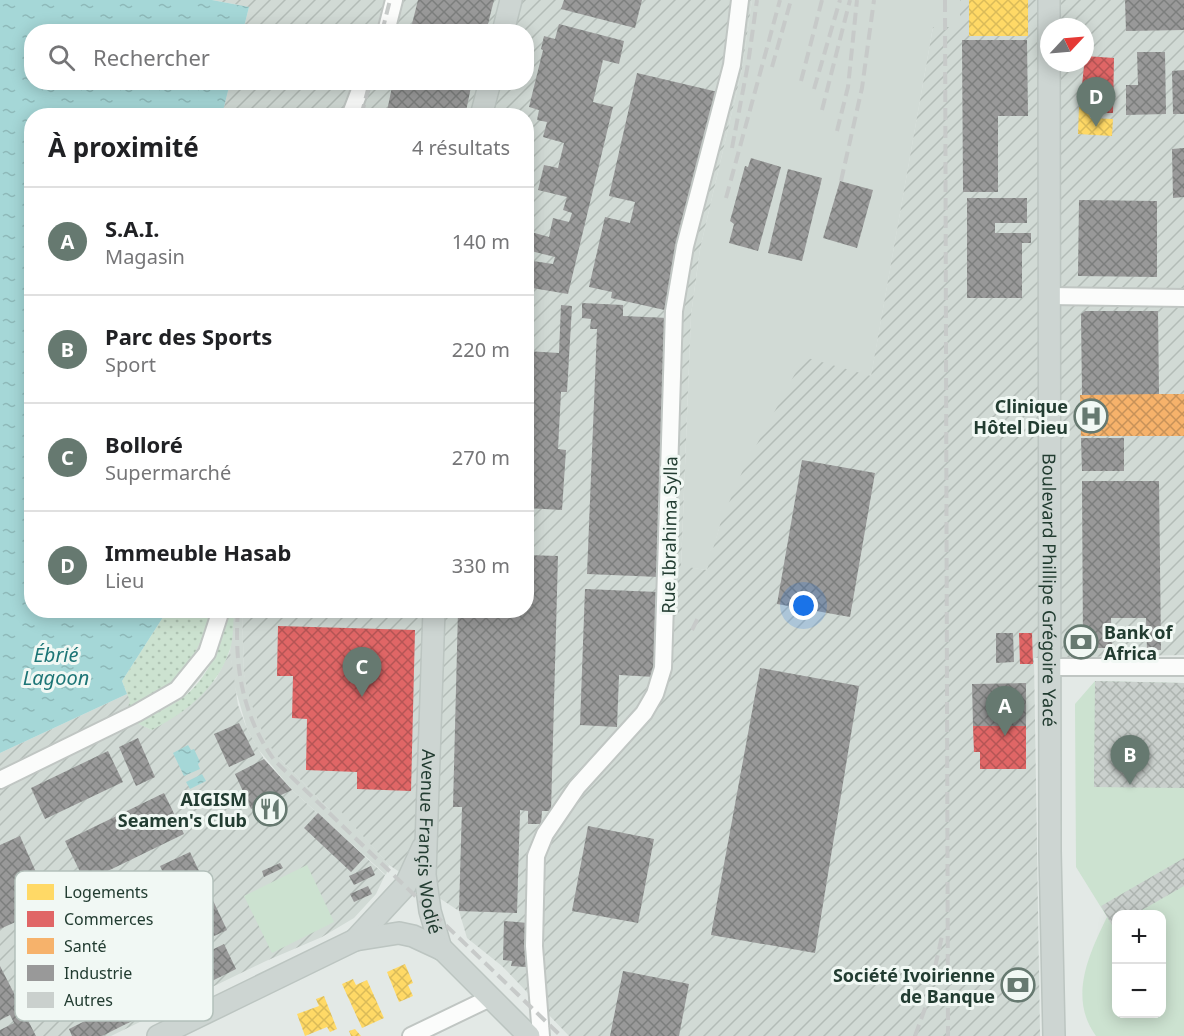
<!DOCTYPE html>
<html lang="fr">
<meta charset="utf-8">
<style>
body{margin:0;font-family:"Noto Sans",sans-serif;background:#f2f2f2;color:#202124}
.controls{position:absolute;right:18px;bottom:18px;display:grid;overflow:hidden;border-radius:12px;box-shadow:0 3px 15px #0003}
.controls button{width:54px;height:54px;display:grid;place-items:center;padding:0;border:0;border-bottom:2px solid #e0e0e0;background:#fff;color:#202124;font:30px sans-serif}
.compass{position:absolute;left:1040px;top:18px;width:54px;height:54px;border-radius:50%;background:#fff;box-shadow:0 3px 15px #0003;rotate:64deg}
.you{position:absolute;left:804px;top:606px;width:21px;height:21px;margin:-15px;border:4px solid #fff;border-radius:50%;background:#1a73e8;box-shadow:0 0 0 9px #1a73e833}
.badge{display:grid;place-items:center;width:39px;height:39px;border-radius:50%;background:#667970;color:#fff;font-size:20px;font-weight:700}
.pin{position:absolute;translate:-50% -50px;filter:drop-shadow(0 2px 3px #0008)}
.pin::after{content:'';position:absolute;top:32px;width:21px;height:18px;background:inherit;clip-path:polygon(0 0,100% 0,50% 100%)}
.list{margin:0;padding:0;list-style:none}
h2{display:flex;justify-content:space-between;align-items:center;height:78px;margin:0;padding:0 24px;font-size:26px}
h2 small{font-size:20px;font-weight:400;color:#757577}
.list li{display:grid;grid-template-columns:39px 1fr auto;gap:18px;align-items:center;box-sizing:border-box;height:108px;padding:0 24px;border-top:2px solid #e0e0e0}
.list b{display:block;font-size:22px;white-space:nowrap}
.list p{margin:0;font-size:20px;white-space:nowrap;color:#757577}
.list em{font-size:20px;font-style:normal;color:#757577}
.icon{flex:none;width:33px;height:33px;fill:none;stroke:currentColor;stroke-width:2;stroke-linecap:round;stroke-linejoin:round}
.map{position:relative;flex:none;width:1184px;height:1036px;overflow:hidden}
.search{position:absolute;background:#fff;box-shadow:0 3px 15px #0003;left:24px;top:24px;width:510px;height:66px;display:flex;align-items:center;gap:15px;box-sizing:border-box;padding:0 21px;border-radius:24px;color:#757577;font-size:22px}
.panel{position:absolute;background:#fff;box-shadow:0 3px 15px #0003;left:24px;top:108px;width:510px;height:510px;border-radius:24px}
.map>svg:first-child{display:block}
</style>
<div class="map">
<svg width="1184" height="1036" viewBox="0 0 1184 1036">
<defs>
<pattern id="industrial-furrows" width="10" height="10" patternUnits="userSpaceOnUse" patternTransform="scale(1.5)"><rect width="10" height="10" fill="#d1dad5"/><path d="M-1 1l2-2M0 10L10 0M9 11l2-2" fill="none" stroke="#b3bcb7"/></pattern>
<pattern id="grass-dots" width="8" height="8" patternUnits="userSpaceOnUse" patternTransform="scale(1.5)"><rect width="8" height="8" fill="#cce2d0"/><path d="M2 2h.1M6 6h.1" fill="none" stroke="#afc3b3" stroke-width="1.8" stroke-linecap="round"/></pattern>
<pattern id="water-ripples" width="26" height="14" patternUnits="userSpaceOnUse" patternTransform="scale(1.5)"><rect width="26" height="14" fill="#a5d7d7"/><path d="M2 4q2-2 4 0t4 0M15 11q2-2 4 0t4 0" fill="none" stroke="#8eb9b9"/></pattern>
<pattern id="homes-cross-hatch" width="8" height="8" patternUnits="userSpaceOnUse" patternTransform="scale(1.5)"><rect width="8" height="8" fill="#ffd966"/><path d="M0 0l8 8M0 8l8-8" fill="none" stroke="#dabb59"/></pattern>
<pattern id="shops-cross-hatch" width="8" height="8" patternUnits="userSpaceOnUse" patternTransform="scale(1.5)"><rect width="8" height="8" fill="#e06666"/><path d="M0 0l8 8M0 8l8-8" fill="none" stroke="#b55555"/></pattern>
<pattern id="health-cross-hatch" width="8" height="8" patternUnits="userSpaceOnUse" patternTransform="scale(1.5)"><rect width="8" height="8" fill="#f6b26b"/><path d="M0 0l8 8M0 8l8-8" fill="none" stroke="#c79259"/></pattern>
<pattern id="industry-cross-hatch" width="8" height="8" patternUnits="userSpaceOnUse" patternTransform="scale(1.5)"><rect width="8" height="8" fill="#999"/><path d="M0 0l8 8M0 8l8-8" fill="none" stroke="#7c7e7d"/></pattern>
<pattern id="building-cross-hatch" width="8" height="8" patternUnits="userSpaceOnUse" patternTransform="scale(1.5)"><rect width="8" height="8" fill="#cad0cd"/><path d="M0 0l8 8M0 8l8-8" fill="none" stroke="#adb4b0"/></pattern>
</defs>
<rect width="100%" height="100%" fill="#e3e9e6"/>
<!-- built -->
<g fill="#d1dad5">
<path d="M752,0H960V27H933L871,377L721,521L708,570L681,567L691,315L700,249L742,69Z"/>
<path d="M234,611H242L244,675L279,758L331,811L336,805L389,865L386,875L292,790L258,749L247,729L234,684L230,651Z"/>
</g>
<!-- industrial -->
<g fill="url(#industrial-furrows)" fill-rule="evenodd">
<path d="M212,0H752L742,69L700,249L691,315L681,566L707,570L721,521L743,470L804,357L871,376L933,27H960V0H1184V655L1034,658L1040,1036H569L502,966L467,938L459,911L389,865L336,806L331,811L279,758L266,741L250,700L244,675L242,611L526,610V116L222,115L230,83L526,82V32L243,31L249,7ZM1049,27H1085V63H1049Z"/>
<path d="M167,611H230L214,657L203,675L183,698L137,723L152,730L216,679L230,651L238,705L247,729L264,759L292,790L385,875L376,894L354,918L322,937L266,961L111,1036H0V753L127,694L126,691Z"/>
</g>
<!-- grass -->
<g fill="url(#grass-dots)">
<path d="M167,611H210C202,653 172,696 128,707L130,701L122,681Z"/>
<path d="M230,611H234C233,623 234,640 229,652C216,689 186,712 152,730L136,723C151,715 167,708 181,699C209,679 222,642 230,611Z"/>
</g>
<!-- pitch -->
<g fill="#cce2d0" fill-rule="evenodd">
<path d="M1095,681L1184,683V1036H1096C1068,998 1089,954 1107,917L1076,867L1075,704ZM1116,914H1162V1014H1116Z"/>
<path d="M307,865L334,922L272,953L244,896Z"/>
</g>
<!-- water -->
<g fill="url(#water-ripples)">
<path d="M0,0H212L249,7L243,31L32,32V82L230,83L222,115L32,116V610L167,611L122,681L127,694L0,753Z"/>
<path d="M188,745L191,750L194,749L200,762L198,764L200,769L184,776L173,753Z"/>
<path d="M202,774L206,781L190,789L186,782Z"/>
</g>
<!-- homes -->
<g fill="url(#homes-cross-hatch)">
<rect x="969" y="0" width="59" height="36"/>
<path d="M1079,107H1090V118L1113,119L1112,136L1078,134Z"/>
<path d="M405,964L413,983L408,985L413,996L399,1002L387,972Z"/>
<path d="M353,979L356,985L367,980L384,1018L362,1028L342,984Z"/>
<path d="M324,996L337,1029L330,1032L327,1027L305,1036L297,1014L319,1006L316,999Z"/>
<path d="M355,1029L361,1036H351L349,1031Z"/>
</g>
<!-- shops -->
<g fill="url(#shops-cross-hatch)">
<path d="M1085,56L1114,58L1113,113H1101V103L1084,102L1080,105Z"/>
<path d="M278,626L415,630L411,791L357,789V772L306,770L307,719L292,718L293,676H277Z"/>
<path d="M1019,633H1032L1033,664H1020Z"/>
<path d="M973,726H1026V769H980V752H974Z"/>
</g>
<!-- health -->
<path fill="url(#health-cross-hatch)" d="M1137,394H1184V436H1081L1080,395Z"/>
<!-- industry -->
<g fill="url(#industry-cross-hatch)">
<path d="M418,0H494L486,32H410Z"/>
<path d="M564,0H642L635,28L561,9Z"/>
<path d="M1125,0H1184V30L1126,31Z"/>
<path d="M559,24L624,41L619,64L603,60L593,102L613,107L568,294L526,287V260L553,264L555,257L527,250L531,232L549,237L553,218L569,222L572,213L563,210L567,197L538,190L544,165L558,168L564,143L543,137L547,122L537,120L539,110L529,107L543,50L541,49L544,36L555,39Z"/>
<path d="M962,40H1027L1028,116H998V192H963Z"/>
<path d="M1137,52H1165L1166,114L1126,115V85H1138Z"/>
<path d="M1184,70V114H1173L1172,71Z"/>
<path d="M637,73L718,92L669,311L611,298L612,292L589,287L605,217L630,223L635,202L609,196Z"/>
<path d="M393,82H472L465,116H386Z"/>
<path d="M1184,148V197L1173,198L1172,149Z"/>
<path d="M751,158L781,167L758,251L729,243L734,224L730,221L745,166L748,167Z"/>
<path d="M788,169L822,178L802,261L768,253Z"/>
<path d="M840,181L873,190L857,248L823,238Z"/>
<path d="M967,198H1027V223H995V233H1031V243H1022V298H967Z"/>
<path d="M1079,200L1157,201V277L1078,276Z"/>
<path d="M582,303L623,305V316L668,318L659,577L587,574L597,329H590L591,319L582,318Z"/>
<path d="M561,305L572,306L567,392H561L558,449L566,450L562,510L526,508V351L559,353Z"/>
<path d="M1085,311H1158L1159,394L1082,395L1081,314Z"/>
<path d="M1081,438H1124V471H1082Z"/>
<path d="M802,460L875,473L850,617L777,604Z"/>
<path d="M1082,481H1159L1161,650H1147L1146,618H1111L1112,648H1083Z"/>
<path d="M526,555L558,556L551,811H542L541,824H528V811L520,810L517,913L459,911L462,807H453L458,610H526Z"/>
<path d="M585,589L658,592L655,677L619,675L617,727L580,725Z"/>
<path d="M996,633H1013L1014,662L996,663Z"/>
<path d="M760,668L859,686L815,953L711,935Z"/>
<path d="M1026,683V726H973L972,684Z"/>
<path d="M239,723L255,755L229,767L214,734Z"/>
<path d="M138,738L155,777L136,786L119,747Z"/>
<path d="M108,751L123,782L45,819L31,788Z"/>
<path d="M264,759L292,790L251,809L235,774Z"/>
<path d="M164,793L184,834L85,882L65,841Z"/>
<path d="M318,813L365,857L351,872L304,828Z"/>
<path d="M588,826L654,839L638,923L572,911Z"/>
<path d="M20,836L51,906L0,929V845Z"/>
<path d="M190,852L227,930L197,944L160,866Z"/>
<path d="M280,863L283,868L264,877L262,871Z"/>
<path d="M371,866L375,875L354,885L349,876Z"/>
<path d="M368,886L372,894L354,902L350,894Z"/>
<path d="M504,921L528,923L526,967L511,966L512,961L503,960Z"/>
<path d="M224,944L236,969L102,1036H72L69,1029L175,976L171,970Z"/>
<path d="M0,966L36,1036H0V1030L14,1023L10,1015L0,1020Z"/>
<path d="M623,971L689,984L679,1036H610Z"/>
</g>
<!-- building -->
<g fill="url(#building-cross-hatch)">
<path d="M1095,681L1184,683V788L1094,787Z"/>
<path d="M1184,858V886L1135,914H1116V925L1113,927L1101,906Z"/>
</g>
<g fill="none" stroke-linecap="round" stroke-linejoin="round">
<!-- minor casing -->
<g stroke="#c0c6c3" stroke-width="20">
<g id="minor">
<path d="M386,32L394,0"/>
<path d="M350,116L363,82"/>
<path d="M1050,296L1184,298"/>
<path d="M1050,667H1184"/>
<path d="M0,780L137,713L177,690L207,653L221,610"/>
<path d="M411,1036L490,998"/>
<path d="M541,1036L534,946L536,856L545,834L577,787L644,713L655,694L663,668L674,311L685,246L732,65L740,0"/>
</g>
</g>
<!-- major casing -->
<g stroke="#bcc5c1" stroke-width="24">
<g id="major">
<path id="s1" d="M1049,0L1050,851L1054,1036"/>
<path d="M503,32L511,0"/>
<path d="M481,116L490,82"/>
<path id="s2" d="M434,610L425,875L430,911L441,949"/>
<path d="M432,939L529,1036"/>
<path d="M355,940L405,886L423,847"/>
<path d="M158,1036L355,940L399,933L413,936L441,949"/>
</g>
</g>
<!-- minor -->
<use href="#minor" stroke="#fbfcfb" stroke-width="16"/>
<!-- major -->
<use href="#major" stroke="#cdd5d2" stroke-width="21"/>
<!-- rail -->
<g stroke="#c7cac9" stroke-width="4" stroke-dasharray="12 6" stroke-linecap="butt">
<path d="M945,0L948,1036"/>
<path d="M382,32L390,0"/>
<path d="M772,67L791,0"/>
<path d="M801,81L822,0"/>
<path d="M814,89L840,0"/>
<path d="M822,110L850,0"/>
<path d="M361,116L370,82"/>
<path d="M837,131L848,87L857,0"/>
<path d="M732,148L748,64L757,0"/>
<path d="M841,181L862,88L874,0"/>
<path d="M726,198L780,0"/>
<path d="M238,610C234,665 242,716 275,761L561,1036"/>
<path d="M692,630L700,614"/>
<path d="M915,1036L927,1003L942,936"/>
</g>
</g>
<!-- icons -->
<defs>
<g id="hospital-ring" transform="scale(1.725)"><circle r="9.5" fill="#f1f8f4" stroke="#667970" stroke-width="1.5"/><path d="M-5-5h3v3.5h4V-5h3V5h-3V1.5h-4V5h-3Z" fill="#667970"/></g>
<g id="bank-ring" transform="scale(1.725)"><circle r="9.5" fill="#f1f8f4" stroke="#667970" stroke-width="1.5"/><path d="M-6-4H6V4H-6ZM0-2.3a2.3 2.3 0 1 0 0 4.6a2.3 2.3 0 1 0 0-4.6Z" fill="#667970"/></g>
<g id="restaurant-ring" transform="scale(1.725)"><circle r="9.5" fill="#f1f8f4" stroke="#667970" stroke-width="1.5"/><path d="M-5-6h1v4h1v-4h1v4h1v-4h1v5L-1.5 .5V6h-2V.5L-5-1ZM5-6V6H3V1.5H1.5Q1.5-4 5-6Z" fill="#667970"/></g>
</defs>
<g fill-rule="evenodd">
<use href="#hospital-ring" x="1091" y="416"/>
<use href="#bank-ring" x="1081" y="642"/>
<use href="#restaurant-ring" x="270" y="809"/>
<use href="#bank-ring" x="1018" y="985"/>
</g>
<g text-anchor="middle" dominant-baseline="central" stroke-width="6" stroke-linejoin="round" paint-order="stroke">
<!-- poi labels -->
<g font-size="18" font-weight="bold" fill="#223c31" stroke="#f1f8f4" text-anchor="end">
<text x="1068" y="406">Clinique<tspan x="1068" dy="21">Hôtel Dieu</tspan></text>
<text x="1104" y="632" text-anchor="start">Bank of<tspan x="1104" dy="21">Africa</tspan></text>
<text x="247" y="799">AIGISM<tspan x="247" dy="21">Seamen's Club</tspan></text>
<text x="995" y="975">Société Ivoirienne<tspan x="995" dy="21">de Banque</tspan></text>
</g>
<!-- street labels -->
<g font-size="18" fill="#223c31" stroke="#f1f8f4">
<text transform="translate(669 535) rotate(-89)">Rue Ibrahima Sylla</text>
<text stroke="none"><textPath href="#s1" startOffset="590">Boulevard Phillipe Grégoire Yacé</textPath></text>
<text stroke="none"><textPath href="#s2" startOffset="232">Avenue Françis Wodié</textPath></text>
</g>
<!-- water labels -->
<g font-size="20" font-style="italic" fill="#1d7576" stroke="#f1f8f4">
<text x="56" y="654">Ébrié<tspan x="56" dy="23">Lagoon</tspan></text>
</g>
</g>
<!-- legend -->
<rect x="15" y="871" width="198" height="150" rx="9" fill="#f1f8f4" stroke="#b3c0ba" stroke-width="1.5"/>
<rect x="27" y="884" width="27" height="16" fill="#ffd966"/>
<rect x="27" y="911" width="27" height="16" fill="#e06666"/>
<rect x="27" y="938" width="27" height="16" fill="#f6b26b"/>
<rect x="27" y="965" width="27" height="16" fill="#999"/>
<rect x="27" y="992" width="27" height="16" fill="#cad0cd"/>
<g font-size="16" fill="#223c31">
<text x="64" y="898">Logements</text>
<text x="64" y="925">Commerces</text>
<text x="64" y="952">Santé</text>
<text x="64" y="979">Industrie</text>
<text x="64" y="1006">Autres</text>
</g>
</svg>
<div class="controls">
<button>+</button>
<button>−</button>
</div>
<svg class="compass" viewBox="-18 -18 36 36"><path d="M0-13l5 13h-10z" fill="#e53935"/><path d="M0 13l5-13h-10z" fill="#757577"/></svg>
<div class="you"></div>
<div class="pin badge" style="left:1005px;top:736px">A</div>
<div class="pin badge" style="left:1130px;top:785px">B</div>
<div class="pin badge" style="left:362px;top:697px">C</div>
<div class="pin badge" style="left:1096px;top:127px">D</div>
<div class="search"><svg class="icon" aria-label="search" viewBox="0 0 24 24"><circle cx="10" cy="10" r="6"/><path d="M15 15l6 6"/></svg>Rechercher</div>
<section class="panel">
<h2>À proximité<small>4 résultats</small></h2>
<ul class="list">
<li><span class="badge">A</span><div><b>S.A.I.</b><p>Magasin</p></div><em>140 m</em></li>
<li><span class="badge">B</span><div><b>Parc des Sports</b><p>Sport</p></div><em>220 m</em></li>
<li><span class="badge">C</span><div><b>Bolloré</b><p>Supermarché</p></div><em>270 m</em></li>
<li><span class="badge">D</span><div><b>Immeuble Hasab</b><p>Lieu</p></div><em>330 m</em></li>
</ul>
</section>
</div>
